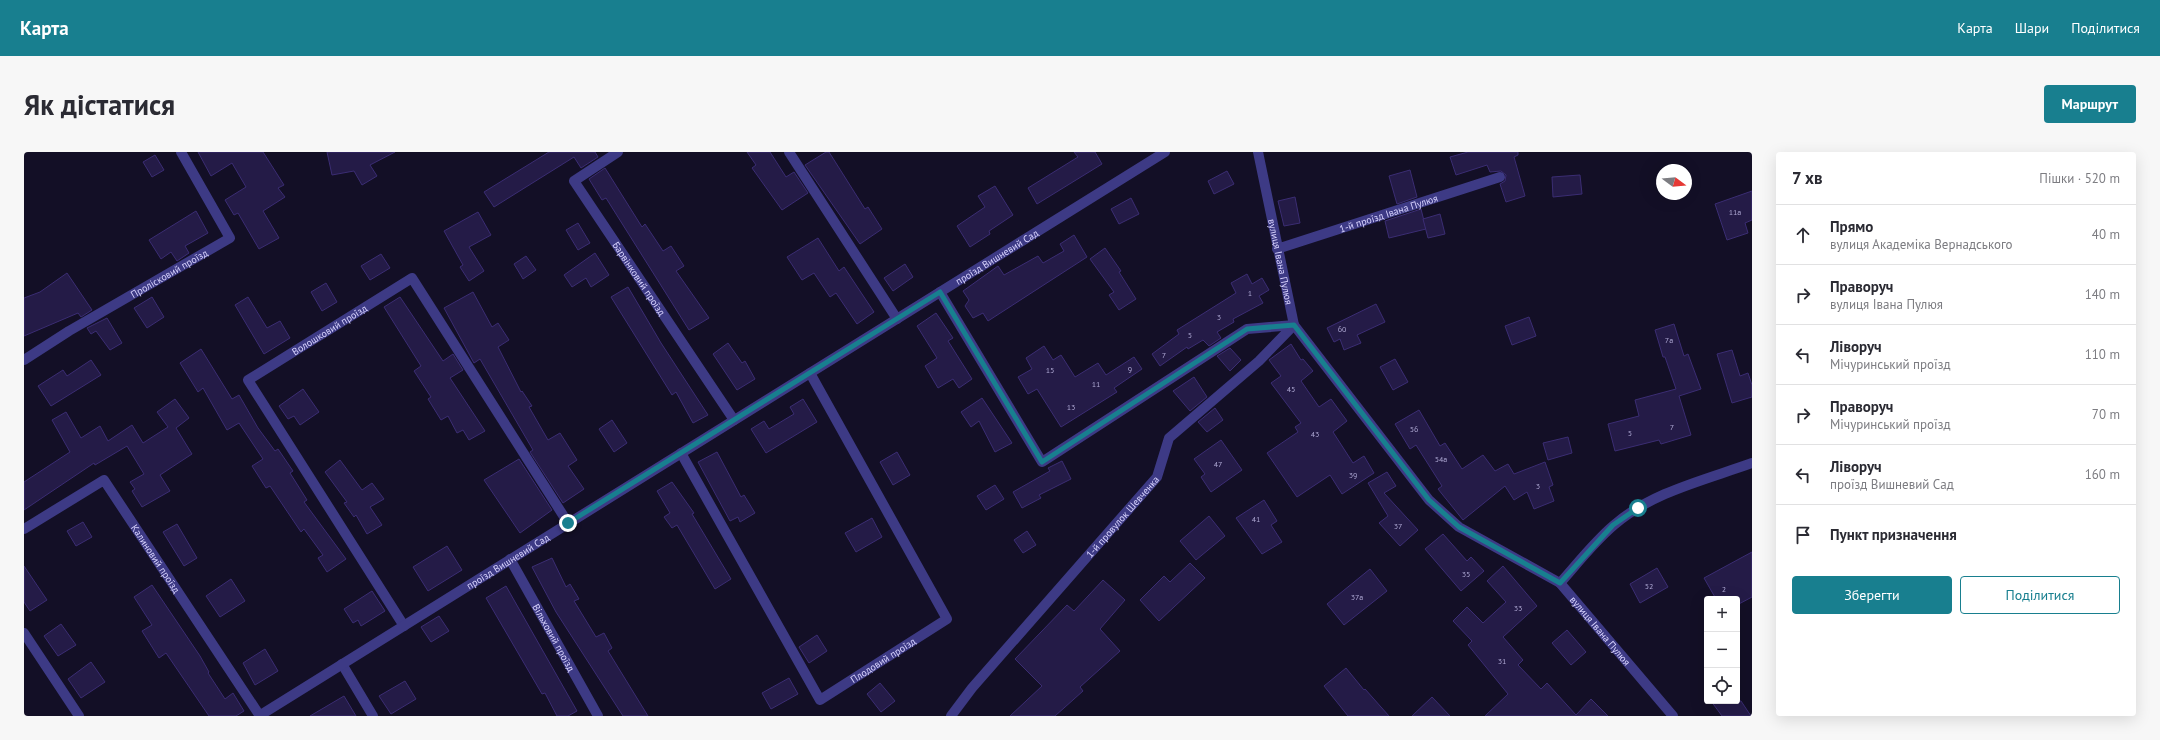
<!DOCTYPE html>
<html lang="uk">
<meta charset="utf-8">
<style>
body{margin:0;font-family:"PT Sans",sans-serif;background:#f7f7f7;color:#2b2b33}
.controls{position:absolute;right:12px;bottom:12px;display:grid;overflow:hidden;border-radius:4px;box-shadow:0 4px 16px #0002}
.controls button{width:36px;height:36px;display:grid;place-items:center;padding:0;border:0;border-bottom:1px solid #e1e1e2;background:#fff;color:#2b2b33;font:20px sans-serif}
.compass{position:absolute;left:1632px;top:12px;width:36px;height:36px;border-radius:50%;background:#fff;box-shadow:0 4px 16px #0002;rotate:106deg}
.stop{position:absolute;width:12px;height:12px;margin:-9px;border:3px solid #187f8f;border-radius:50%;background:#fff}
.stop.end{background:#187f8f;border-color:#fff;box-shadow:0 1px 4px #0008}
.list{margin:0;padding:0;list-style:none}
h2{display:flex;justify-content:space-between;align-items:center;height:52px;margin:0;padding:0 16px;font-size:17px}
h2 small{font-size:13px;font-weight:400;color:#7c7c81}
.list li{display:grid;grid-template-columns:26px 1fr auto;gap:12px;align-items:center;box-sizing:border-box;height:60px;padding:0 16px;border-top:1px solid #e1e1e2}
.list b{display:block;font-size:15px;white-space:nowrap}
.list p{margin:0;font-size:13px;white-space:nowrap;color:#7c7c81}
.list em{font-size:13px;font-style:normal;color:#7c7c81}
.actions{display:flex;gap:8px;padding:12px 16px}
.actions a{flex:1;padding:9px 0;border:1px solid #187f8f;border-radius:4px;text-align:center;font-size:14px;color:#187f8f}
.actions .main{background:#187f8f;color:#fff}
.icon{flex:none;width:22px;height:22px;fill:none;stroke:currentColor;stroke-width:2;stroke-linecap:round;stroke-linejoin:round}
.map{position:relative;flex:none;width:1728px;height:564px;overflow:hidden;border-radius:4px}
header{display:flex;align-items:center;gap:24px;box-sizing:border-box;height:56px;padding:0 20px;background:#187f8f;color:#fff}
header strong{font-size:19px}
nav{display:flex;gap:22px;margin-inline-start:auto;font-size:14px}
.intro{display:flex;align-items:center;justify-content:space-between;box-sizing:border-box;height:96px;padding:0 24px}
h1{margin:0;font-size:28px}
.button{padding:10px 18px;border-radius:4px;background:#187f8f;color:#fff;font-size:14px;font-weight:700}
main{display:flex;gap:24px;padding:0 24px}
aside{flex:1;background:#fff;border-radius:4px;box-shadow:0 4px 16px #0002}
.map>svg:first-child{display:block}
</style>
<header>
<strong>Карта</strong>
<nav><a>Карта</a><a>Шари</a><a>Поділитися</a></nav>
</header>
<div class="intro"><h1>Як дістатися</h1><a class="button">Маршрут</a></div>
<main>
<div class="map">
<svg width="1728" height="564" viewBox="0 0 1728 564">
<rect width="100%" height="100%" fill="#130f26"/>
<!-- building -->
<g fill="#241b47" stroke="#3b2d73">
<path d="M174,0H239L260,33L254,36L261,45L239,59L255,86L235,97L214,61L210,63L201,48L222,35L208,11L187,24Z"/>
<path d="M303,0H371L346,13L353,24L338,33L330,19L308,23Z"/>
<path d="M525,0H571L574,5L557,16L550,5L470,55L460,40Z"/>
<path d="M723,0H746L762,25L770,20L784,41L758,58L728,16L732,13Z"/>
<path d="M802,0H805L841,57L844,55L858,77L836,92L781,13Z"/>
<path d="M1050,0H1071L1078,12L1013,52L1004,36L1054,5Z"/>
<path d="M1444,0H1494V3L1490,5L1501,44L1482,50L1476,32L1481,29L1482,23L1477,19L1466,20L1463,13L1432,23L1426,5Z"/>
<path d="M131,3L140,18L128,25L119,10Z"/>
<path d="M581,16L618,75L621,72L639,99L647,94L660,114L652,119L685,166L665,178L582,46L578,48L565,27Z"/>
<path d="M1386,18L1393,45L1373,52L1365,24Z"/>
<path d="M1203,19L1210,32L1190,42L1184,29Z"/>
<path d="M1556,23L1558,42L1529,45L1528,25Z"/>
<path d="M971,34L989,63L965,79L966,82L946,95L933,74L961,55L954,44Z"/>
<path d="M1728,39V68L1721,71L1724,81L1703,88L1691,52Z"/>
<path d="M1271,45L1276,71L1260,74L1254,49Z"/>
<path d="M1107,46L1115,62L1095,72L1087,57Z"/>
<path d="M1397,57L1402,77L1365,86L1361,69Z"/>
<path d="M172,59L184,81L161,94L165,101L153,109L147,100L137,107L125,88Z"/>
<path d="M454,60L467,83L445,95L460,119L445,129L436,115L439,113L420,79Z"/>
<path d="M1416,62L1421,82L1404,86L1399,67Z"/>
<path d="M554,71L566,91L554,98L542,78Z"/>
<path d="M1050,83L1063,105L964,169L959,161L949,166L941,154L945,148L939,139L974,114L980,123L1014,104L1019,111L1040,99L1036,92Z"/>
<path d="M794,86L815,119L820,115L850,160L833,172L812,141L806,145L790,121L778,128L763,105Z"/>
<path d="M1081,96L1097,119L1095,120L1112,147L1095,158L1085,143L1090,140L1066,107Z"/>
<path d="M571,101L585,123L567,135L562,126L548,135L540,123Z"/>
<path d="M357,102L366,116L346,128L337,114Z"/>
<path d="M502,104L512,118L499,127L490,112Z"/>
<path d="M881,112L889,125L869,139L860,126Z"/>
<path d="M43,121L68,158L57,165L54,161L0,184V146L16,140Z"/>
<path d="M1223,122L1228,132L1238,126L1245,138L1235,144L1239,151L1209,167L1210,170L1193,180L1197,186L1185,194L1179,188L1164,197L1163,195L1136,214L1128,202L1155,182L1153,178L1212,141L1207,131Z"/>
<path d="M302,131L313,150L298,159L287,140Z"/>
<path d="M604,135L637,191L684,263L669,271L652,240L648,243L587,145Z"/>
<path d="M449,140L468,175L474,171L485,188L474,195L497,240L498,239L508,254L505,255L524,288L536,281L553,308L544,314L560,337L539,351L506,300L509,298L456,207L450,211L420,156Z"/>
<path d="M128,145L140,165L123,176L110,156Z"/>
<path d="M224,145L243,176L256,169L266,186L240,202L211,153Z"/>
<path d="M376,145L419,209L429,202L439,218L426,226L461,279L445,288L439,278L433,281L424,264L417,268L404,247L407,245L390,219L397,214L360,155Z"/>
<path d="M1352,152L1361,170L1333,183L1337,191L1320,198L1316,187L1310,190L1303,176Z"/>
<path d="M912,161L929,186L924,189L948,227L935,236L929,227L914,236L901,214L913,206L893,174Z"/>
<path d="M1505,165L1512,184L1488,193L1481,174Z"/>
<path d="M83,166L98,191L86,198L72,179L67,182L63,176Z"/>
<path d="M1650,172L1660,204L1664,202L1677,237L1655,244L1667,283L1637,292L1635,288L1591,299L1584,272L1615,264L1611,248L1652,237L1641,205H1639L1631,178Z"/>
<path d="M704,191L718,211L721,209L731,227L713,238L689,202Z"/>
<path d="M1267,192L1277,208L1279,207L1289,219L1277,229L1295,255L1307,247L1323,269L1309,280L1329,311L1340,304L1350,321L1318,342L1306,323L1273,345L1243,301L1274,280L1271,275L1277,271L1247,231L1257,224L1245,208Z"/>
<path d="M1020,194L1029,208L1037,203L1051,225L1074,211L1082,223L1110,205L1118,217L1090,236L1093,240L1037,275L1013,237L1004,242L994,225L1008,217L1002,206Z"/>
<path d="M1206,196L1217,208L1206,219L1193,204Z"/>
<path d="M177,197L208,247L215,243L234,276L251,299L254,297L269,319L266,321L283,348L280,350L322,407L303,420L294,406L299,403L280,377L277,380L246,334L242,336L228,314L239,307L215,271L203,278L179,236L174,240L156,211Z"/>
<path d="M1708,198L1716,224L1724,221L1728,233V245L1708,251L1693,202Z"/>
<path d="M1371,207L1384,230L1369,238L1356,215Z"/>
<path d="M67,208L77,223L27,254L14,234L39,218L43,224Z"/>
<path d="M1170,225L1183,245L1166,259L1149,239Z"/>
<path d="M279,237L295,260L276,273L270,264L264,267L255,254Z"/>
<path d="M958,246L988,291L971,300L955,269L947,275L937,260Z"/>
<path d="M151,247L165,266L152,276L168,302L136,323L146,339L118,355L108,339L111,337L106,330L120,322L103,294L71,313L70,311L0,358V330L46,300L28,268L42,260L57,286L76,274L84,289L108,273L119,291L144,275L133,260Z"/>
<path d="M779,247L793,270L742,301L727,277L740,269L745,277L770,262L766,255Z"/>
<path d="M1191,256L1199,268L1183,280L1174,270Z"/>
<path d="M1395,258L1416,294L1421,291L1438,317L1459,303L1471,319L1484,312L1490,322L1521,310L1529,333L1525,335L1530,349L1510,357L1503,340L1490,348L1481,334L1439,368L1414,337L1418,334L1392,293L1386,297L1371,272Z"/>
<path d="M588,268L603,291L590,300L575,277Z"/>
<path d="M1544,285L1548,301L1524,308L1519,291Z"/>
<path d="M1197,288L1218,318L1187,340L1177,325L1181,322L1170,307Z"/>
<path d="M693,300L717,345L720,343L731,361L716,370L714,365L706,369L674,310Z"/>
<path d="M873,300L886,323L869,333L856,310Z"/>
<path d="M495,307L528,358L496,381L460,328Z"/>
<path d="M316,308L338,338L348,331L360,347L346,355L358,373L343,382L332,363L330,365L320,351L323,350L301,320Z"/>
<path d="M1038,309L1047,327L1015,343L1017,346L998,356L989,340L1026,319L1024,316Z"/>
<path d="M1363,320L1372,334L1360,341L1394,378L1376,394L1355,371L1364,364L1344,331Z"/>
<path d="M648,330L670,361L668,362L707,427L691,437L653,373L648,376L640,365L646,361L633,339Z"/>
<path d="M971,333L980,347L962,358L953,344Z"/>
<path d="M1240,348L1253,369L1247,373L1258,390L1238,402L1212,366Z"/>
<path d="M1185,364L1201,384L1172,408L1156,389Z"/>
<path d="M848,366L858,385L832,400L821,381Z"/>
<path d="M59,370L68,385L52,394L43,379Z"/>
<path d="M153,372L173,406L160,414L139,380Z"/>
<path d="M1003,379L1012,393L999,401L990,388Z"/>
<path d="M1419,382L1443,409L1447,405L1460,419L1437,439L1401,397Z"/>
<path d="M423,394L438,418L404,439L389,415Z"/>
<path d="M1728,400V445L1713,453V447H1692L1680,426Z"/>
<path d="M528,406L542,435L546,432L555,447L550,449L572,485L580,481L588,496L584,499L624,564H599L532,460L508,415Z"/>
<path d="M1166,411L1181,426L1135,469L1116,448L1140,424L1146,430Z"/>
<path d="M0,414L23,448L6,459L0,450Z"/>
<path d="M1479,414L1513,454L1479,485L1499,508L1494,513L1517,537L1523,531L1552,563L1567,547L1584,564H1461L1484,542L1444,493L1448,489L1429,469L1443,455L1459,471L1482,450L1463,429Z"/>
<path d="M1633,416L1644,435L1616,451L1606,432Z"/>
<path d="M1346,417L1363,439L1320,473L1303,452Z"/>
<path d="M207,427L221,449L196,465L182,444Z"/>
<path d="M1079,428L1101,448L1076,477L1096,499L1056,535L1059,539L1031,564H986L1018,534L991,507L1043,453L1050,459Z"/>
<path d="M128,433L176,504L185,520L184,521L201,547L209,541L220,559L212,564H185L142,501L135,506L118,479L128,473L110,445Z"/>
<path d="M482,434L553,559L544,564H533L521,541L518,542L462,446Z"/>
<path d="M348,439L361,459L337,474L334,468L329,471L320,457Z"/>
<path d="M415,464L425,479L407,490L397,475Z"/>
<path d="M37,472L52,493L34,504L20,484Z"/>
<path d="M1543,478L1562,500L1547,513L1528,491Z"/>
<path d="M793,483L803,499L785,511L775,495Z"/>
<path d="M241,497L254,519L231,533L219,511Z"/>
<path d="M67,510L81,530L57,546L44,527Z"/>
<path d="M1322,516L1340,538L1341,537L1365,564H1324L1300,534Z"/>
<path d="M765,526L774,542L747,557L738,541Z"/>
<path d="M381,529L392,547L367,562L355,544Z"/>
<path d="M856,531L871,549L857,560L843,542Z"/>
<path d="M320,544L332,564H286Z"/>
<path d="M1408,545L1426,564H1388Z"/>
<path d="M1687,549H1717L1727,564H1698Z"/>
</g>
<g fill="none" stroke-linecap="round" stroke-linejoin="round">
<!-- minor -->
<g stroke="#3d3a85" stroke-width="10">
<path id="s1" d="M594,0L550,29L710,268"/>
<path d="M765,0L873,167"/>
<path id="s2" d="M1234,0L1270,173L1405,348L1435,375L1536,431L1649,564"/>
<path id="s3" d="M1253,97L1476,25"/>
<path d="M916,140L1018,310L1223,177L1270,173"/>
<path id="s4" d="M0,208L45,179L206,86L157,0"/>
<path id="s5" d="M657,301L796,548L923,467L786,221"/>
<path id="s6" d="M0,377L80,328L236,564"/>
<path id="s7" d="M486,407L574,564"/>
<path d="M1536,431C1553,412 1570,390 1590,373C1628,340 1681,328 1728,311"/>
<path id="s8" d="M380,474L224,228L388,126L544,371"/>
<path d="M0,481L55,564"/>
<path d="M318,512L349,564"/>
<path id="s9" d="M235,564L1141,0"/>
<path id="s10" d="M927,564L948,536L1133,325L1145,286L1235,209L1270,173"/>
</g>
</g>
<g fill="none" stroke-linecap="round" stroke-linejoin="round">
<!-- route -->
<path stroke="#187f8f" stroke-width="5" d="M544,371L916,140L1018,310L1223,177L1270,173L1405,348L1435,375L1536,431L1589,373L1614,356"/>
</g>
<g text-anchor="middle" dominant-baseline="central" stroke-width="3" stroke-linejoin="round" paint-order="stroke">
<!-- number labels -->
<g font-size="8" fill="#aca6d1">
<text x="1711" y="60">11а</text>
<text x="1226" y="141">1</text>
<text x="1195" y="165">3</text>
<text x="1318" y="177">60</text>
<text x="1166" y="183">5</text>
<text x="1645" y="188">7а</text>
<text x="1140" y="203">7</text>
<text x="1106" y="217">9</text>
<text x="1026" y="218">15</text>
<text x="1072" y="232">11</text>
<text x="1267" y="237">45</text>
<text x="1047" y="255">13</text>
<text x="1648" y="275">7</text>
<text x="1390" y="277">56</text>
<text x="1606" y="281">5</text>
<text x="1291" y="282">43</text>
<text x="1417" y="307">54а</text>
<text x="1194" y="312">47</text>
<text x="1329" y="323">39</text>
<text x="1514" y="334">3</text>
<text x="1232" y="367">41</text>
<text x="1374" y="374">37</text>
<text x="1442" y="422">35</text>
<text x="1625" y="434">52</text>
<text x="1700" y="437">2</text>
<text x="1333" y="445">37а</text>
<text x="1494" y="456">33</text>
<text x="1478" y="509">31</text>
</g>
<!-- street labels -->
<g font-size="10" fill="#d9d4ff" stroke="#130f26">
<text stroke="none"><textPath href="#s3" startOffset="117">1-й проїзд Івана Пулюя</textPath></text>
<text stroke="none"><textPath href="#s9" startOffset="869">проїзд Вишневий Сад</textPath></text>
<text stroke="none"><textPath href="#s2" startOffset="112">вулиця Івана Пулюя</textPath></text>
<text stroke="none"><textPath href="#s4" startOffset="169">Пролісковий проїзд</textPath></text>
<text stroke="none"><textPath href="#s1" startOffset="170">Барвінковий проїзд</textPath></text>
<text stroke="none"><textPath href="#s8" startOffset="387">Волошковий проїзд</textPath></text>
<text stroke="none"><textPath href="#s10" startOffset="263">1-й провулок Шевченка</textPath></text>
<text stroke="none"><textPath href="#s6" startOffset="188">Калиновий проїзд</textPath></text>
<text stroke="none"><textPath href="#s9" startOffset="293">проїзд Вишневий Сад</textPath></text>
<text stroke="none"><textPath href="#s2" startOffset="616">вулиця Івана Пулюя</textPath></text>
<text stroke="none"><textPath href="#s7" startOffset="90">Вільховий проїзд</textPath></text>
<text stroke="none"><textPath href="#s5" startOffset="358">Плодовий проїзд</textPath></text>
</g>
</g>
</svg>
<div class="controls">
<button>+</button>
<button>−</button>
<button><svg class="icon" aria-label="locate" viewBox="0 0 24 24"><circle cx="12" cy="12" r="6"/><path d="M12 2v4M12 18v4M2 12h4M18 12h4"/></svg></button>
</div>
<svg class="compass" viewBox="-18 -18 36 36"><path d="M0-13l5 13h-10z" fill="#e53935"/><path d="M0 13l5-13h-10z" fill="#7c7c81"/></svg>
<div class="stop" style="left:1614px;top:356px"></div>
<div class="stop end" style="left:544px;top:371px"></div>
</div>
<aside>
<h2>7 хв<small>Пішки · 520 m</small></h2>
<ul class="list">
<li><svg class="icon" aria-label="ahead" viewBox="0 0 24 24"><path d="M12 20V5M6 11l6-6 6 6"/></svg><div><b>Прямо</b><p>вулиця Академіка Вернадського</p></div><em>40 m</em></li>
<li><svg class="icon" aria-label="right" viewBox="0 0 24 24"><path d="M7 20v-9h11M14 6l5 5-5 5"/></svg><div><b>Праворуч</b><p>вулиця Івана Пулюя</p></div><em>140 m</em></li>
<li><svg class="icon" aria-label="left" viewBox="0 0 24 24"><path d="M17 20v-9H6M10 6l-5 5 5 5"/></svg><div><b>Ліворуч</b><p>Мічуринський проїзд</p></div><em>110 m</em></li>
<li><svg class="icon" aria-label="right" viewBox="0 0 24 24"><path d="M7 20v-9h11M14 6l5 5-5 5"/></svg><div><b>Праворуч</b><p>Мічуринський проїзд</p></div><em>70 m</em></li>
<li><svg class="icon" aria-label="left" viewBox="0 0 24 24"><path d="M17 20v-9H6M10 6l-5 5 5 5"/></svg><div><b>Ліворуч</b><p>проїзд Вишневий Сад</p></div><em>160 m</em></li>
<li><svg class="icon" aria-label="arrive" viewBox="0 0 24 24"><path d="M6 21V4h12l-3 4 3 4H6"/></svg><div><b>Пункт призначення</b></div></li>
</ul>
<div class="actions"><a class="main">Зберегти</a><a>Поділитися</a></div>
</aside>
</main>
